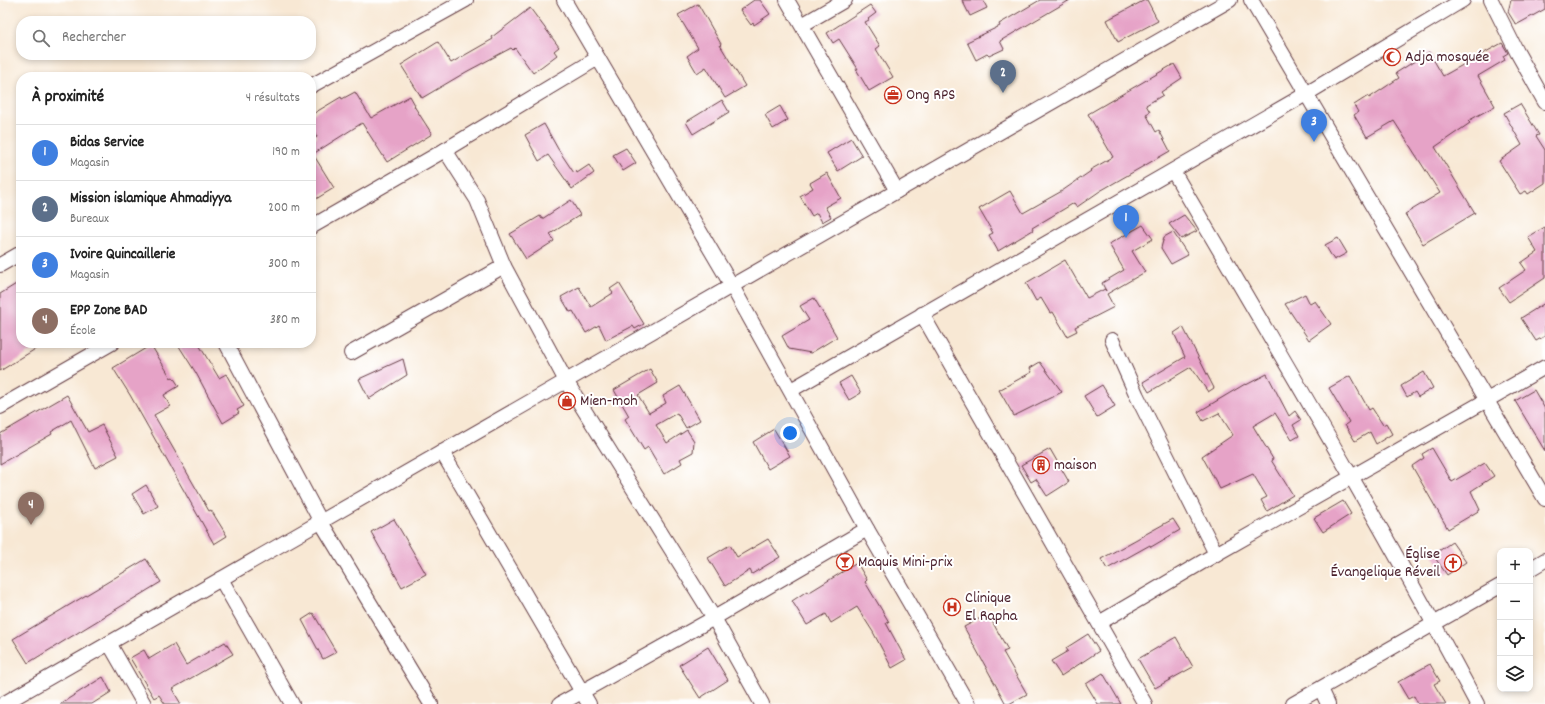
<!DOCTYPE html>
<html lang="fr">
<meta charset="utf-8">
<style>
body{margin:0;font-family:Dekko,sans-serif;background:#f2f2f2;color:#222}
.controls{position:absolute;right:12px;bottom:12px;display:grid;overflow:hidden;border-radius:8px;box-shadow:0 2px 6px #0003}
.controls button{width:36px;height:36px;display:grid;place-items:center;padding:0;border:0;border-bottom:1px solid #e0e0e0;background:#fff;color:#222;font:20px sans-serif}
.you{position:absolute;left:790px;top:433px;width:14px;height:14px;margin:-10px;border:3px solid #fff;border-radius:50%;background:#1a73e8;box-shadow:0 0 0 6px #1a73e833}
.badge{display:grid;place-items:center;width:26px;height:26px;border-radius:50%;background:#c8321e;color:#fff;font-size:13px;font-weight:700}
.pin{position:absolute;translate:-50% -33px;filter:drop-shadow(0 1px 2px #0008)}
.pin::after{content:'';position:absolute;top:21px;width:14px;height:12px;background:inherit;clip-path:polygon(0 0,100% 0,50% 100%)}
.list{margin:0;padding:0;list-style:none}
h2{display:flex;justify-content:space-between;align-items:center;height:52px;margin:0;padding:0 16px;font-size:17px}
h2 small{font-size:13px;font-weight:400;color:#767676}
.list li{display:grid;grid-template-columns:26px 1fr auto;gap:12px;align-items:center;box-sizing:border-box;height:56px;padding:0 16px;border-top:1px solid #e0e0e0}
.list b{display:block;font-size:15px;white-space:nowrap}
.list p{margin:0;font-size:13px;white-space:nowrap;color:#767676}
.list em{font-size:13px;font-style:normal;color:#767676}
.icon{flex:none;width:22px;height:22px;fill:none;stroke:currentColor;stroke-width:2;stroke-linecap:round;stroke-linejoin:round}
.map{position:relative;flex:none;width:1545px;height:704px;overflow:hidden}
.search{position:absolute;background:#fff;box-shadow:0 2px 6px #0003;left:16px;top:16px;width:300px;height:44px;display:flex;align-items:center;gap:10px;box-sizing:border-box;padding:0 14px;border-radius:16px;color:#767676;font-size:15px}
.panel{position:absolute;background:#fff;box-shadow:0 2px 6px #0003;left:16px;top:72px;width:300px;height:276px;border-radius:16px}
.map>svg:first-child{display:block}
</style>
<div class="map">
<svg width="1545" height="704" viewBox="0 0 1545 704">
<rect width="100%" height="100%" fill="#fff"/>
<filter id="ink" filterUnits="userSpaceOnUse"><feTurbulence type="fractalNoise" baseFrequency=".025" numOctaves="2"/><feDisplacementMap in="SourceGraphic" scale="8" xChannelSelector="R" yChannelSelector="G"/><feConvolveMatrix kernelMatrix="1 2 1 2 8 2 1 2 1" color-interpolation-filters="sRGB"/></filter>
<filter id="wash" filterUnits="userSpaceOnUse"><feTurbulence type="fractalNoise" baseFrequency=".012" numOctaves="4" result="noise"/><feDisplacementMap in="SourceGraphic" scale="16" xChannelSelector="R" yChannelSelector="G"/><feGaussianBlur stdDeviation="0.9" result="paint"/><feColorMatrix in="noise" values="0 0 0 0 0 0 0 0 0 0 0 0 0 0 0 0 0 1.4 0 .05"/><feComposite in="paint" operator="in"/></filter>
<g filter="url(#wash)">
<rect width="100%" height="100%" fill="#f8e8d4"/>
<g id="blocks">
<!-- building -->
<g fill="#e6a3c7">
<path d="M754,0H760L770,14L754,25L753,23L751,25L740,10Z"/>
<path d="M962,0H983L987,8L970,16Z"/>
<path d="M1040,0H1070L1000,41L1004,49L989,56L987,54L976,60L967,42L1000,26L999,24Z"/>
<path d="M1145,0H1147L1158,21L1118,42L1107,20Z"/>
<path d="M1511,0H1545V9L1516,25L1508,12Z"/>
<path d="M698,4L721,44L720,45L745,86L725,98L706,67L697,73L687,56L698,48L678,15Z"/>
<path d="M870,5L876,13L868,19L869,20L865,22L880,46L876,49L893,77L869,91L856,69H858L839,39L833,43L827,33Z"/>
<path d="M530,8L559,47L554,51L557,55L533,73L515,48L513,50L511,48L466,72L422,98L401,65L438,42L451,63L493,39L492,37Z"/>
<path d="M1502,43L1508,53L1503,56L1505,60L1478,76L1495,106L1468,121L1470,123L1435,147L1475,213L1423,244L1405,214L1440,193L1394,121L1367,137L1354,115L1358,112L1354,105L1368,96L1369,98L1399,78L1396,73L1429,52L1443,76Z"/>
<path d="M1174,64L1182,78L1161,92L1163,95L1146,105L1150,112L1146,114L1156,132L1159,130L1170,151L1100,191L1077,207L1074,203L1032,228L1033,230L998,251L989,235L993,233L979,209L1010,191L1023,213L1062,191L1091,171L1090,170L1113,157L1088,114Z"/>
<path d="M355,92L371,118L410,96L415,105L414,106L432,134L387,162L362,123L313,154L334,188L311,202V140L317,137L311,126V115L341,97L342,99Z"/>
<path d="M722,100L729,112L693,134L686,122Z"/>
<path d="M1520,104L1539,135L1536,136L1545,150V183L1528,194L1526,191L1520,194L1499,161L1522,145L1504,113Z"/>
<path d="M780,106L788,120L773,129L765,115Z"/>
<path d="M544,124L558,149L574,173L576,171L577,173L589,165L594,173L572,189L548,155L539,161L525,135Z"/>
<path d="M851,138L862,156L838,171L827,153Z"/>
<path d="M626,148L636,163L623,171L613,155Z"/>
<path d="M827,173L841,198L825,207L831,217L822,222L817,213L812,216L800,196L813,188L810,183Z"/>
<path d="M571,200L580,215L550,234L554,241L526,259L510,234L540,216L542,219Z"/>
<path d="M1184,215L1197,231L1181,239L1169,224Z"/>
<path d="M1143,225L1153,239L1132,251L1145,272L1107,294L1114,307L1075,327L1077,331L1067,336L1053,312L1050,313L1041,298L1036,301L1026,283L1065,260L1087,298L1105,289L1106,291L1102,283L1124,270L1109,244Z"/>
<path d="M1545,227V278L1509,302L1499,288L1526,270L1521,263L1537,252L1528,237Z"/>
<path d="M1173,232L1188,255L1171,264L1161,248L1164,237Z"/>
<path d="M1338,238L1347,253L1334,260L1325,245Z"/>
<path d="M21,281V343H45L0,371V294Z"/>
<path d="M619,283L644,324L635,329L633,326L606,340L599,325L586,333L573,311L570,312L561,297L579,287L591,307L613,293L610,289Z"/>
<path d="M1305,294L1310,304L1315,301L1331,324L1309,340L1285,304Z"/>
<path d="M814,298L837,337L811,353L789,349L782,336L809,320L800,306Z"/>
<path d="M1545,303V336L1536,341L1521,318Z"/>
<path d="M1183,327L1214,388L1208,392L1191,367L1149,392L1143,382L1185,357L1174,333Z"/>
<path d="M177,343H198L219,378L226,374L244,406L237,410L239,413L223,423L196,373Z"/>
<path d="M151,345L171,378L173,377L179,386L164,395L170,406L154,415L209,511L211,510L227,536L214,544L130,395L113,368Z"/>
<path d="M403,359L407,375L369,399L359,379Z"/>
<path d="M1040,362L1062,392L1014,416L999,390L1032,372L1030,368Z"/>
<path d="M650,369L658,383L638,395L649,413L666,403L663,396L680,386L700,420L686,428L677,413L656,425L667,443L687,430L694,441L693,452L680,459L682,463L664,474L648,447L644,450L625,419L629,416L614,390Z"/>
<path d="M1424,372L1433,388L1418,397L1415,392L1407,397L1401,386Z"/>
<path d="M1267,374L1289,416L1295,411L1301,420L1293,425L1299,436L1292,440L1275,413L1253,426L1273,459L1271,460L1293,495L1267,511L1261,500L1267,497L1253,474L1220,489L1202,456L1233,435L1219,413L1203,421L1198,412L1245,384L1246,385Z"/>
<path d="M851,376L861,393L849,400L839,383Z"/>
<path d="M1350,376L1369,410L1372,408L1383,425L1386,423L1392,434L1376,444L1370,432L1355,441L1345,425L1349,422L1329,388Z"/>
<path d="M1102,385L1115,406L1097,417L1084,396Z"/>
<path d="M1534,390L1545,409V451L1515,401Z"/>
<path d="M67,395L88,432L102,425L118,456L95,468L71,420L51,432L52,434L0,464V434Z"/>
<path d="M774,429L790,456L768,469L753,442Z"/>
<path d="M1432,448L1452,482L1485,463L1494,476L1471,491L1480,510L1448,529L1412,466L1424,458L1422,454Z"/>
<path d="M1050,449L1069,482L1047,496L1036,479L1031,482L1021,465Z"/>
<path d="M146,485L158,506L144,514L132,494Z"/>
<path d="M1343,501L1351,514L1323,532L1314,518Z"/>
<path d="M394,519L426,574L402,587L371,532Z"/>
<path d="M1173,519L1180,530L1151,547L1150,545L1107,569L1101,559Z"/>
<path d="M768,539L780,557L752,574L750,570L725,586L708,558L730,545L737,557Z"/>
<path d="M1452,542L1466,562L1447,575L1433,555Z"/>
<path d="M146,559L161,582L28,663L13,639Z"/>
<path d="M857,563L867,580L865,582L889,622L886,623L906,660L892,668L873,632L857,607L831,623L826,614L807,625L792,601L807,591L808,593Z"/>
<path d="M313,613L336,652L323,659L302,620Z"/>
<path d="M988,614L1008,650L1003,652L1027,694L1009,704H1006L964,627Z"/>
<path d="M1088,634L1099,651L1061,676L1051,661L1068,651L1066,648Z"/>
<path d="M1176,637L1193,667L1155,688L1138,659Z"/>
<path d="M225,642L233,654L172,689L181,704H165L159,695L154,698L130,658L144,650L149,659L174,644L186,665Z"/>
<path d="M708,647L728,680L700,698L679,665Z"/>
<path d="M1430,664L1440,681L1434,684L1446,704H1418L1414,696L1408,699L1398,682Z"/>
<path d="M1103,673L1121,704H1098L1086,684Z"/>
<path d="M103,677L111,692L92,704H60Z"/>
</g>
</g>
</g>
<g filter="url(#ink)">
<use href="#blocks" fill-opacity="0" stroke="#643d44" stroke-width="1"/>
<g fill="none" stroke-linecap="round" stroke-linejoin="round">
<!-- minor casing -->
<g stroke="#643d44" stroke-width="16">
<g id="minor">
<path d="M564,0L732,286L867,529L968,704"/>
<path d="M787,0L897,191"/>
<path d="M1251,0L1545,499"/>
<path d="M1491,0L1517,52L1545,102"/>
<path d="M802,25L845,0"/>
<path d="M311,86L466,0"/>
<path d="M445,150L477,200L504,266L566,381L714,618L762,704"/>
<path d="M1173,171C1276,347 1381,523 1477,704"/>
<path d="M311,227L445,150L598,58"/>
<path d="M0,265L21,253"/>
<path d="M922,314L1145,704"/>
<path d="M1112,340L1137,396L1216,554"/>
<path d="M226,343L321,522L431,704"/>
<path d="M351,353L504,266"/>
<path d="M791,390L1306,94L1463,0"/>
<path d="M0,407L112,343"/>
<path d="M442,452L589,704"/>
<path d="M1530,569L1545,560"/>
<path d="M221,579L292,704"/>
<path d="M1099,623L1216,554L1545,367"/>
<path d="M109,643L144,704"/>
<path d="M1321,689L1328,704"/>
<path d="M3,704L1230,0"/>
<path d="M560,704L714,618L867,529"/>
<path d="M1293,704L1500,586"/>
</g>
</g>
<!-- minor -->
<use href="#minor" stroke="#fff" stroke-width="14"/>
</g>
</g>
<!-- icons -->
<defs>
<g id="mosque-ring" transform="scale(0.9)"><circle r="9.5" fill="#fff" stroke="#c8321e" stroke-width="1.5"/><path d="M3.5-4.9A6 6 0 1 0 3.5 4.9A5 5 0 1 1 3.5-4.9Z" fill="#c8321e"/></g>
<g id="office-ring" transform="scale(0.9)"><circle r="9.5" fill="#fff" stroke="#c8321e" stroke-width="1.5"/><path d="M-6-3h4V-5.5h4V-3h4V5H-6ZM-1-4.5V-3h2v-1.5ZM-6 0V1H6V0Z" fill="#c8321e"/></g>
<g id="shop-ring" transform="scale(0.9)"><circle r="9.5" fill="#fff" stroke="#c8321e" stroke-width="1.5"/><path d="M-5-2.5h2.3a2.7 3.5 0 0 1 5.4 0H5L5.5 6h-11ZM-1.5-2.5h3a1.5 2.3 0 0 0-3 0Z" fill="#c8321e"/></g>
<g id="building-ring" transform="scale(0.9)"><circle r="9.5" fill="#fff" stroke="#c8321e" stroke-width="1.5"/><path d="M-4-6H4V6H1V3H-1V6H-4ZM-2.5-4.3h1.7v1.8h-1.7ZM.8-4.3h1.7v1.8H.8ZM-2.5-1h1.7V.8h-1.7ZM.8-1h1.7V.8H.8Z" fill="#c8321e"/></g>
<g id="bar-ring" transform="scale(0.9)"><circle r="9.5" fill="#fff" stroke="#c8321e" stroke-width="1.5"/><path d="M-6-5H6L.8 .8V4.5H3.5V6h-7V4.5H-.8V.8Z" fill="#c8321e"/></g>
<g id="church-ring" transform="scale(0.9)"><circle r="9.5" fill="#fff" stroke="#c8321e" stroke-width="1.5"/><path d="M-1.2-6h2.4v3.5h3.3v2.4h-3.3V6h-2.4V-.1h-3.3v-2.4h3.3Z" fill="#c8321e"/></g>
<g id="hospital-ring" transform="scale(0.9)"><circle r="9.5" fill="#fff" stroke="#c8321e" stroke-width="1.5"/><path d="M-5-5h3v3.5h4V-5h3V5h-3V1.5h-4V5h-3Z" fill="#c8321e"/></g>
</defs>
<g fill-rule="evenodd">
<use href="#mosque-ring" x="1392" y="57"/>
<use href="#office-ring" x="893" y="95"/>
<use href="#shop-ring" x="567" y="401"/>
<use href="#building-ring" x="1041" y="465"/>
<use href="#bar-ring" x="845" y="562"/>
<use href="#church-ring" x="1453" y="563"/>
<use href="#hospital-ring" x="952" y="607"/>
</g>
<g text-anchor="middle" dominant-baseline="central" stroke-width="4" stroke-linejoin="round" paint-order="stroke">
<!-- poi labels -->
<g font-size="16" fill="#4a1f2b" stroke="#fff" text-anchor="start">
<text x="1405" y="57">Adja mosquée</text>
<text x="906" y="95">Ong RPS</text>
<text x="580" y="401">Mien-moh</text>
<text x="1054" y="465">maison</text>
<text x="1440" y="554" text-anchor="end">Église<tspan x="1440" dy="18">Évangelique Réveil</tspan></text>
<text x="858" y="562">Maquis Mini-prix</text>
<text x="965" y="598">Clinique<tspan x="965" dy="18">El Rapha</tspan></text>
</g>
</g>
</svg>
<div class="controls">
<button>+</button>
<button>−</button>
<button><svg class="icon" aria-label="locate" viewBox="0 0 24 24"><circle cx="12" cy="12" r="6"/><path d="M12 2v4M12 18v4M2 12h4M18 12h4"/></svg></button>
<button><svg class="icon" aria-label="layers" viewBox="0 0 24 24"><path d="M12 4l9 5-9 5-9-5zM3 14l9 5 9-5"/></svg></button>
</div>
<div class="you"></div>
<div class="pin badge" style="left:1126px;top:238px;background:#3f7fe0">1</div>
<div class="pin badge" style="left:1003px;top:93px;background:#5c6f8a">2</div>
<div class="pin badge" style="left:1314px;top:142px;background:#3f7fe0">3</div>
<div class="pin badge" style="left:31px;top:525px;background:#8d6e63">4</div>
<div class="search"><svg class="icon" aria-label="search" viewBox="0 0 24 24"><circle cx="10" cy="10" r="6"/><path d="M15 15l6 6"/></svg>Rechercher</div>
<section class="panel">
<h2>À proximité<small>4 résultats</small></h2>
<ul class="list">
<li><span class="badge" style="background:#3f7fe0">1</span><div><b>Bidas Service</b><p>Magasin</p></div><em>190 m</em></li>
<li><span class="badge" style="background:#5c6f8a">2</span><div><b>Mission islamique Ahmadiyya</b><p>Bureaux</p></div><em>200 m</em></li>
<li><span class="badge" style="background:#3f7fe0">3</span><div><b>Ivoire Quincaillerie</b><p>Magasin</p></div><em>300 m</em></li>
<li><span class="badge" style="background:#8d6e63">4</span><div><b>EPP Zone BAD</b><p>École</p></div><em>380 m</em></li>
</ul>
</section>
</div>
